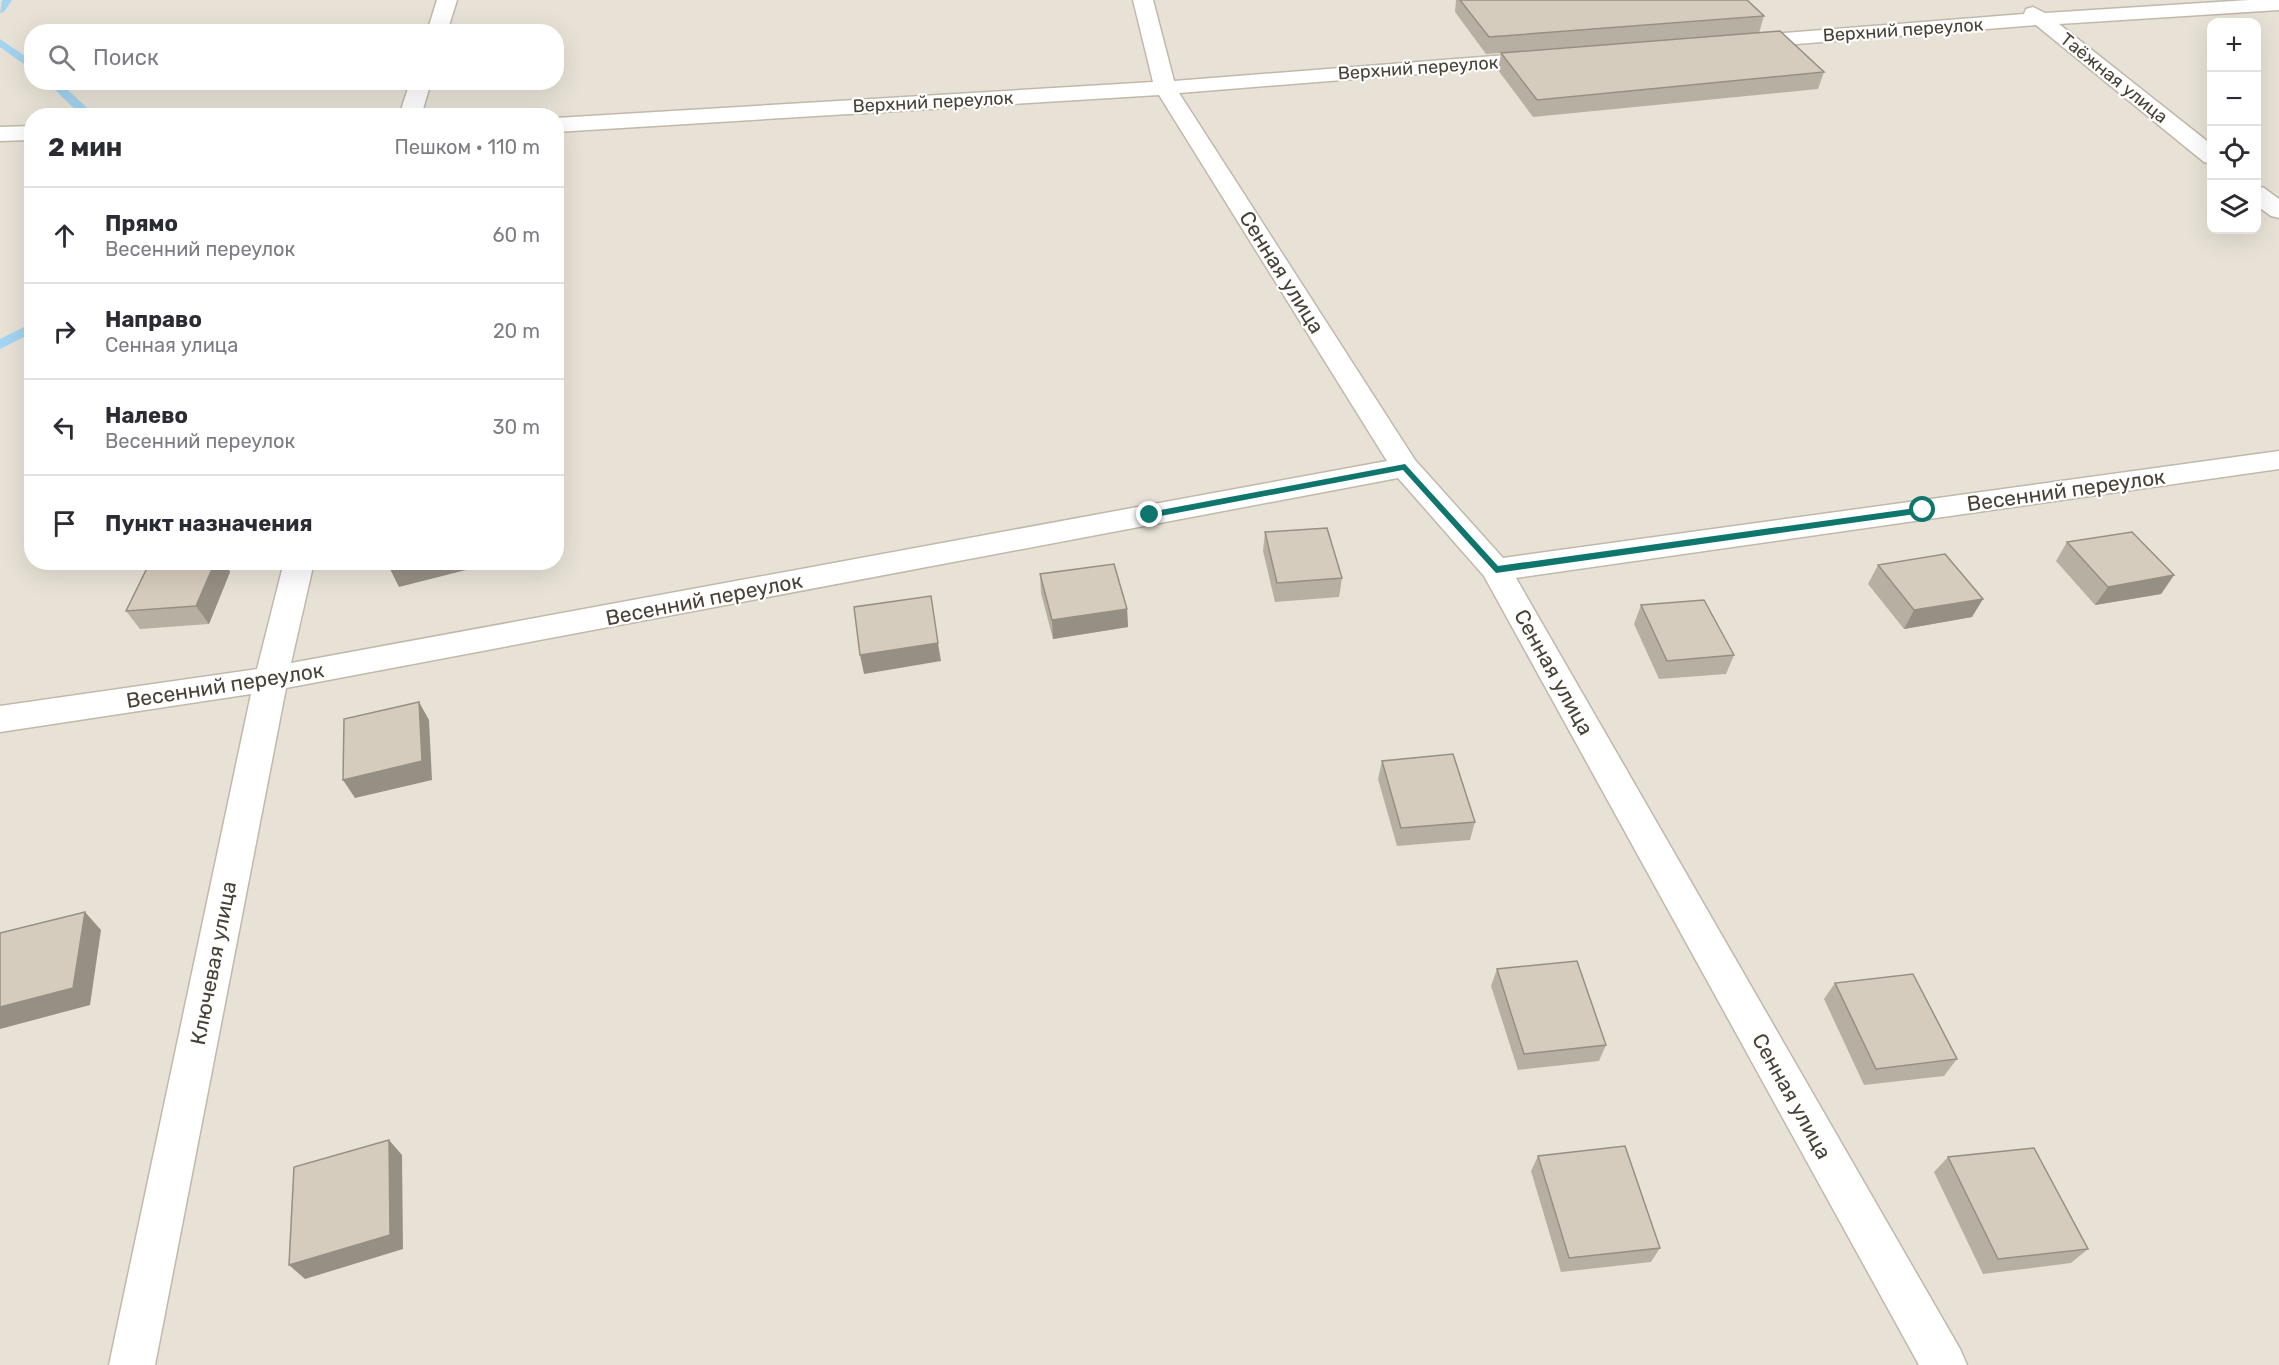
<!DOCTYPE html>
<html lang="ru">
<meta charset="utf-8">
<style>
body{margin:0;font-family:Rubik,sans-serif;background:#f2f2f3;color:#2b2b33}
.controls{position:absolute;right:18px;top:18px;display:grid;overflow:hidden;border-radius:12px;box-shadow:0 6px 24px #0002}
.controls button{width:54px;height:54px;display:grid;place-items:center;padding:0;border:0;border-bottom:2px solid #e1e1e2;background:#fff;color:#2b2b33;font:30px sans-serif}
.stop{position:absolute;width:18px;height:18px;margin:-14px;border:4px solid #0f766e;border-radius:50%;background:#fff}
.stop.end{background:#0f766e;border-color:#fff;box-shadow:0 2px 6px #0008}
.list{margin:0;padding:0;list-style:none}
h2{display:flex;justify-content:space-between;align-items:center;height:78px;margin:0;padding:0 24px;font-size:26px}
h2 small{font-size:20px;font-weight:400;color:#7c7c81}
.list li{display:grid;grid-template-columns:39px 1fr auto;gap:18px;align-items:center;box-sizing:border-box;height:96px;padding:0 24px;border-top:2px solid #e1e1e2}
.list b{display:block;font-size:22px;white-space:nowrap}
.list p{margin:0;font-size:20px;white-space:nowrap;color:#7c7c81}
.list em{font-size:20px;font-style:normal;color:#7c7c81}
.icon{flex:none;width:33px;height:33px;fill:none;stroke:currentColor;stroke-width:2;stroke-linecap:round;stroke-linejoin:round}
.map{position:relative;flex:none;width:2279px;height:1365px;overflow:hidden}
.search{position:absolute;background:#fff;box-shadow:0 6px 24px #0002;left:24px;top:24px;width:540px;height:66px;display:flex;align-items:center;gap:15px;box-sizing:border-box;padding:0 21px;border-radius:24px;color:#7c7c81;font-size:22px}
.panel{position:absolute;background:#fff;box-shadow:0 6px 24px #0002;left:24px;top:108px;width:540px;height:462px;border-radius:24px}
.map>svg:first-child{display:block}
</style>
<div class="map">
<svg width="2279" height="1365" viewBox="0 0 2279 1365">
<rect width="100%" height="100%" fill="#f4f0e8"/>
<!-- residential -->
<path fill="#e8e2d6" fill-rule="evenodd" d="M0,0H2279V1365H0ZM2212,22H2256V230H2212ZM32,32H556V82H32ZM32,116H556V562H32Z"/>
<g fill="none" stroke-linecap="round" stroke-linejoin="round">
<!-- stream -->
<g fill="#a3d4f2" fill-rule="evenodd">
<path d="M2,0H12L4,12L0,13Z"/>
<path d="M0,39L32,61V70L0,47Z"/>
<path d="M47,82H59L96,116H82Z"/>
<path d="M32,323V333L0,349V339Z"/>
</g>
<!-- minor casing -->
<g stroke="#c0b8aa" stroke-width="3">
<g id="minor">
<path d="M437,0H457L447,32H427Z"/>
<path d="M1133,0H1153L1174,81L1544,52L1551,54L1554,58L1551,62L1544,64L1179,93L1415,460L1503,558L2279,451V469L1516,578L1960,1349L1967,1365H1919L1484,576L1398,478L286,688L155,1365H109L251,694L0,732V706L257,669L284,562H314L291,663L1387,461L1159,95L556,132V118L1153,82Z"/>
<path d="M2249,0H2279V10L2059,24L2212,145V164L2204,162L2036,25L1745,48L1738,46L1735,42L1738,38L1745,36L2024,14L2026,9L2033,7L2045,13Z"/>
<path d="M410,82H431L421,116H399Z"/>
<path d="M32,126V140L0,141V127Z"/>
<path d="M2256,186L2264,188L2279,199V218L2271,216L2256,205Z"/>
</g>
</g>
<!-- minor -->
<use href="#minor" fill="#fff" fill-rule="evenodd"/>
</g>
<!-- wall -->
<g fill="#b8afa3">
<path d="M1456,0H1747L1764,16L1759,33L1486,54L1455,12Z"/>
<path d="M1501,53L1824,72L1818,89L1533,117L1498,70Z"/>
<path d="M1265,532L1342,578L1339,597L1275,602L1263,551Z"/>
<path d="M2067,542L2174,575L2161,594L2095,605L2056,561Z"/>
<path d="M150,562H225L230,572L209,624L140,629L126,611Z"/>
<path d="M1878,565L1972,617L1904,629L1868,584Z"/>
<path d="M1040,574L1127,609L1128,627L1053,639L1041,593Z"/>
<path d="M1641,605L1734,655L1726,674L1659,679L1634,624Z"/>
<path d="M1382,761L1475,822L1470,840L1397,846L1378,779Z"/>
<path d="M1497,969L1606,1045L1599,1061L1518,1070L1491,986Z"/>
<path d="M1835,983L1957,1059L1944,1076L1864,1085L1824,999Z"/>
<path d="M1538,1156L1660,1248L1651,1262L1561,1272L1531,1171Z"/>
<path d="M1948,1157L2088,1249L2071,1263L1983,1274L1934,1172Z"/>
</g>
<!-- shaded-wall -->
<g fill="#968f84">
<path d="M215,562H225L230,572L209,624L196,606Z"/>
<path d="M413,562H465L466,570L399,587L390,569Z"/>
<path d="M2174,575L2161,594L2095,605L2108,587Z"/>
<path d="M1983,599L1972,617L1904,629L1914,610Z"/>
<path d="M1127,609L1128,627L1053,639L1052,620Z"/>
<path d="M938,643L941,661L864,674L860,655Z"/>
<path d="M419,702L429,720L432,780L355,798L343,780Z"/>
<path d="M85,912L101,930L90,1005L0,1029V1007Z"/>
<path d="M389,1140L402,1155L403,1249L305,1279L289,1265Z"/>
</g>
<!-- building -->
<g fill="#d6ccbd" stroke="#968f84" stroke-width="1.5">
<path d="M1460,0H1747L1764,16L1489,37Z"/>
<path d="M1780,31L1824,72L1537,100L1501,53Z"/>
<path d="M1327,528L1342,578L1277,583L1265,532Z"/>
<path d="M2132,532L2174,575L2108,587L2067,542Z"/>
<path d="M1945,554L1983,599L1914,610L1878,565Z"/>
<path d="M150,562H215L196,606L126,611Z"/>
<path d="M389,562H413L390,569Z"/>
<path d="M1114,564L1127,609L1052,620L1040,574Z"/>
<path d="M931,596L938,643L860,655L854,607Z"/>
<path d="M1704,600L1734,655L1667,661L1641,605Z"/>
<path d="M419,702L422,761L343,780L344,719Z"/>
<path d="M1453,754L1475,822L1401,828L1382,761Z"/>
<path d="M85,912L73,988L0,1007V933Z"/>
<path d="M1577,961L1606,1045L1524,1054L1497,969Z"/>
<path d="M1913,974L1957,1059L1876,1069L1835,983Z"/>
<path d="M389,1140L390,1235L289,1265L294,1167Z"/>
<path d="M1625,1146L1660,1248L1569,1258L1538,1156Z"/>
<path d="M2034,1148L2088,1249L1998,1259L1948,1157Z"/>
</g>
<!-- route -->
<path fill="#0f766e" d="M1405,464L1498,566L1923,507L1928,510L1923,513L1496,573L1403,470L1150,518L1146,515L1150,512Z"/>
<g text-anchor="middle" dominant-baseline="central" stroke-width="4.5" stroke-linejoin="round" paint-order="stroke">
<!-- far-street labels -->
<g font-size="18" fill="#484136" stroke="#fff">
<text transform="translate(1903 30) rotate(-4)">Верхний переулок</text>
<text transform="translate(1418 68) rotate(-4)">Верхний переулок</text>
<text transform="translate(2114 78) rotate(39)">Таёжная улица</text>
<text transform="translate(933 102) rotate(-3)">Верхний переулок</text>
</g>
<!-- street labels -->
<g font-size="21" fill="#484136" stroke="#fff">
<text transform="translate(1282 272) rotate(58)">Сенная улица</text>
<text transform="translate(2066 490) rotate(-8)">Весенний переулок</text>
<text transform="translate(704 599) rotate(-11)">Весенний переулок</text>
<text transform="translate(1554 672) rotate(61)">Сенная улица</text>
<text transform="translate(225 685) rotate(-9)">Весенний переулок</text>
<text transform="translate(213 963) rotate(-79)">Ключевая улица</text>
<text transform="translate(1792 1096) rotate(61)">Сенная улица</text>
</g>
</g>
</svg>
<div class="controls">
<button>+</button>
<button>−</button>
<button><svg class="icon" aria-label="locate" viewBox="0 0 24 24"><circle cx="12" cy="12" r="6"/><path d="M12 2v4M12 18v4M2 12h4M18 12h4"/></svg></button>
<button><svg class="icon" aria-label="layers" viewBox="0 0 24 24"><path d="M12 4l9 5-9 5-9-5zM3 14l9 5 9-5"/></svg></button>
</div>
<div class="stop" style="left:1923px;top:510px"></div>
<div class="stop end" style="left:1150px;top:515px"></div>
<div class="search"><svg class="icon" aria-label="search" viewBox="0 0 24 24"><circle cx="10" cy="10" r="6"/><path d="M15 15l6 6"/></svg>Поиск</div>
<section class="panel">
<h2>2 мин<small>Пешком · 110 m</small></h2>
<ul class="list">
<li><svg class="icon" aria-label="ahead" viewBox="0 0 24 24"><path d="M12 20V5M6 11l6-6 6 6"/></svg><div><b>Прямо</b><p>Весенний переулок</p></div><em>60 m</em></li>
<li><svg class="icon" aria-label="right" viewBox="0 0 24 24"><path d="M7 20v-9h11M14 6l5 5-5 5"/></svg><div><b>Направо</b><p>Сенная улица</p></div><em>20 m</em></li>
<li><svg class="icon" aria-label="left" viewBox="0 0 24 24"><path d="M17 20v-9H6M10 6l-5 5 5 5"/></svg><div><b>Налево</b><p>Весенний переулок</p></div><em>30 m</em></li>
<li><svg class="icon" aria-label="arrive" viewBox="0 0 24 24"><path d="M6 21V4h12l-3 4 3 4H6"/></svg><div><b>Пункт назначения</b></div></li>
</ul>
</section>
</div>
